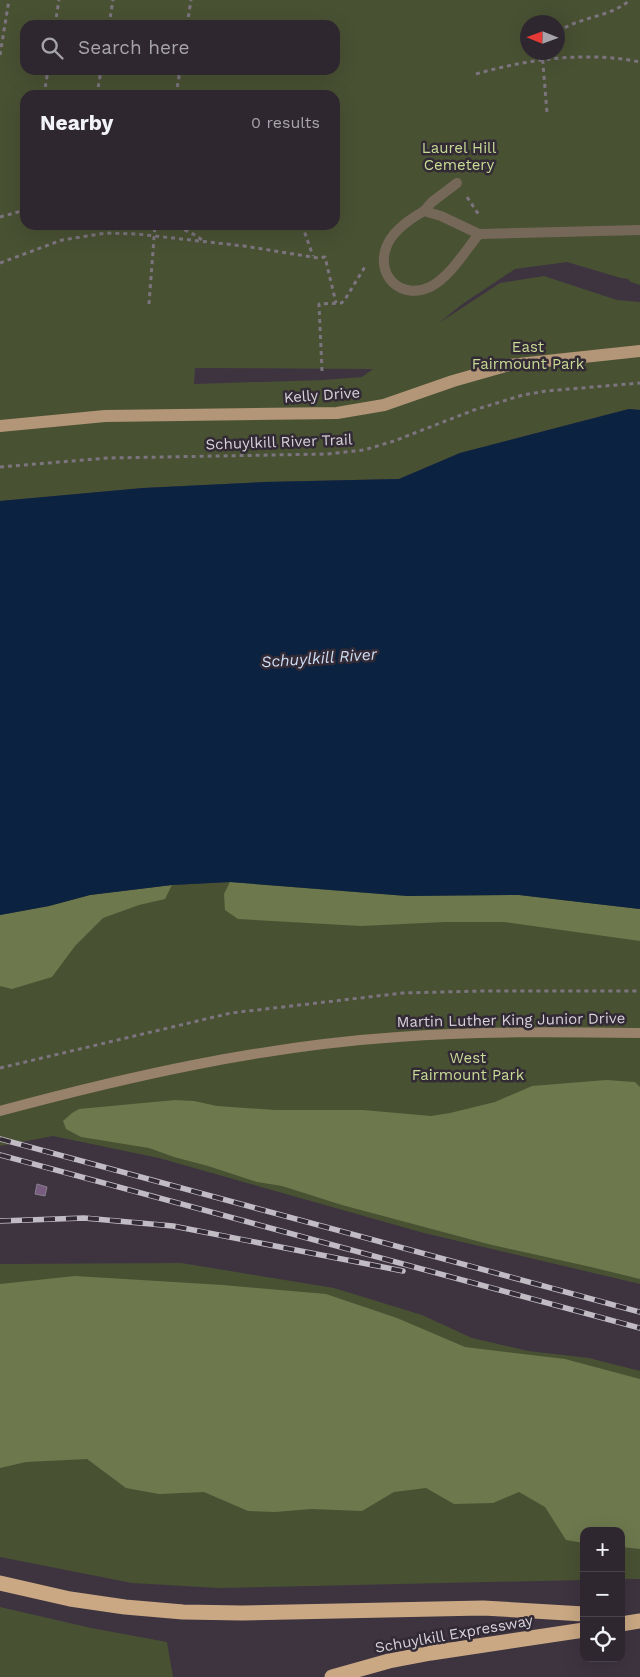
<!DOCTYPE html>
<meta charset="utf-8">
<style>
body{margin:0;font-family:"Work Sans",sans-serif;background:#362f38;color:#f1f3f6}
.controls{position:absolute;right:15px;bottom:15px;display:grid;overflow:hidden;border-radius:10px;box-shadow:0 5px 20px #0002}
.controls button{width:45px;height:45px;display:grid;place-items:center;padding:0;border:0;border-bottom:1px solid #49444c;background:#2e2730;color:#f1f3f6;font:25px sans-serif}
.compass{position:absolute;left:520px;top:15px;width:45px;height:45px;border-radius:50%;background:#2e2730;box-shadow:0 5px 20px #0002;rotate:271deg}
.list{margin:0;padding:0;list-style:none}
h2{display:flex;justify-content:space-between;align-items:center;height:65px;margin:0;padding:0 20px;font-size:21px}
h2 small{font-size:16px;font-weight:400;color:#a7a5ab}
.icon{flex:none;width:28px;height:28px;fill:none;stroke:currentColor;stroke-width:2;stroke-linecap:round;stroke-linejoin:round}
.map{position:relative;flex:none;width:640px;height:1677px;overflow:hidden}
.search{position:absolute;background:#2e2730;box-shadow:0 5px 20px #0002;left:20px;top:20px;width:320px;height:55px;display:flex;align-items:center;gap:12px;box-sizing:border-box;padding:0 18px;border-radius:15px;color:#a7a5ab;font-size:19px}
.panel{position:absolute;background:#2e2730;box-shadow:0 5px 20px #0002;left:20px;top:90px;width:320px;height:140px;border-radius:15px}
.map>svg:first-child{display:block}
</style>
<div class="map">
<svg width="640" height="1677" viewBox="0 0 640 1677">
<rect width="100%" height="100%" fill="#3d3440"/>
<!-- green -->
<g fill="#495133" fill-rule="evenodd">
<path d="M0,0H640V285L631,282L628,279L621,278L567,262L515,269L461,305L439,323L500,283L544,276L617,300L640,302V410L629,409L460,453L399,479L265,482L143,488L0,501ZM528,22H558V52H528ZM25,25H335V70H25ZM25,95H335V225H25ZM195,368L373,369L362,377L324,380L194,384Z"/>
<path d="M230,882L519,895L640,909V1284L424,1233L159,1158L53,1136L0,1146V915L49,906L90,895L172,885Z"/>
<path d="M181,1263L334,1288L422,1315L472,1338L528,1351L589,1358L640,1371V1579H621V1531H584V1580L219,1588L132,1583L0,1557V1264Z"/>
<path d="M0,1607L91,1628L167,1642L173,1677H0Z"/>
</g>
<!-- forest -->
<g fill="#6d784d">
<path d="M230,882L407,896L519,895L640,909V941L504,922H445L361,926L238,919L225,910L224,894Z"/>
<path d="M172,885L165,899L139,905L103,918L75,946L52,977L12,989L0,986V915L49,906L90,895Z"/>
<path d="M606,1080L635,1082L640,1087V1279L591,1267L488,1244L342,1205L282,1186L257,1182L208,1166L174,1157L149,1148L81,1137L66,1129L63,1121L72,1113L79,1109L175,1100L194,1101L217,1106L275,1110H363L431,1116L450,1113L495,1102L532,1086Z"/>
<path d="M75,1276L223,1285L326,1294L397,1318L465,1347L565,1359L640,1379V1549L621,1547V1531H584V1543L566,1540L545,1507L519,1492L493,1503L454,1504L426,1488L394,1492L362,1511L311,1509L275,1512L248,1511L204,1492L159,1494L126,1488L87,1459L26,1462L0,1468V1284Z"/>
</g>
<!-- water -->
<path fill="#0b2341" d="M629,409L640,410V909L519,895L407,896L230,882L172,885L90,895L49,906L0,915V501L143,488L265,482L399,479L460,453Z"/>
<!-- building -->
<path fill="#775c80" stroke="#897f8d" d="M37,1184L47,1187L45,1196L35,1194Z"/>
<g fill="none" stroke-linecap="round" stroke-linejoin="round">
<!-- path -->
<g stroke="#7c747e" stroke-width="3" stroke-dasharray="4 4" stroke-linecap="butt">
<path d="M55,25L59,0"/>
<path d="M109,25L113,0"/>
<path d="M187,25L191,0"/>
<path d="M558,32C580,16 609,18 630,0"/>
<path d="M542,52L547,113"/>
<path d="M0,55L9,0"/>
<path d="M476,74C528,59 587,51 640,62"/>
<path d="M44,95L48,70"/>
<path d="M97,95L101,70"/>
<path d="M176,95L180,70"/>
<path d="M467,197L479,215"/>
<path d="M0,217L25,210"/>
<path d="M178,225C186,232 196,234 203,241"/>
<path d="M302,225L313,256"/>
<path d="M0,263L62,240L106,233L137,234L244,246L318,258L325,257L336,303"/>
<path d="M149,304L155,225"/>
<path d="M322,371L319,304L341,303L344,301L366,265"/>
<path d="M0,467L108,458L327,454L364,450L394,441L474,410L523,395L546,391L640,383"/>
<path d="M0,1068L231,1013L403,993L482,991H640"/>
</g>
<!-- lane -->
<g stroke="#766859" stroke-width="10">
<path d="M424,211L432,202L457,183"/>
<path d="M479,234C465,251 450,277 430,287C402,300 376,277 386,248C391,232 410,219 424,211L441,216L479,234L640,230"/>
</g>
<!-- secondary -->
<path stroke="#98826b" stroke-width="10" d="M0,1111C130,1076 263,1046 398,1037C478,1031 559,1032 640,1033"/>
<!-- primary -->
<path stroke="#b39678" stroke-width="12" d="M0,426L105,416L337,413L384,405L453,381L509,365L640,351"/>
<!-- highway -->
<g stroke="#caa883" stroke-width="15">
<path d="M0,1583L70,1599L125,1607L183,1612L242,1613L483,1608L584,1614"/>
<path d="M621,1624L640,1621"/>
<path d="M332,1677L389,1661L431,1653L584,1630"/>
</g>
<!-- rail casing -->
<g stroke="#c1bbc3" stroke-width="5.5">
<g id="rail">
<path d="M0,1139L640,1312"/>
<path d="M0,1155L640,1328"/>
<path d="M0,1221L84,1218L173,1226L403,1271"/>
</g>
</g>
<!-- rail -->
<use href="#rail" stroke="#322a35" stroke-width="4" stroke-dasharray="11" stroke-linecap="butt"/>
</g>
<g text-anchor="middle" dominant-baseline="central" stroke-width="5" stroke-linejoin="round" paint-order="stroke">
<!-- park labels -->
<g font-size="15" fill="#c8db95" stroke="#322a35">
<text x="459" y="148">Laurel Hill<tspan x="459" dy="17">Cemetery</tspan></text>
<text x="528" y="347">East<tspan x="528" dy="17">Fairmount Park</tspan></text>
<text x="468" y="1058">West<tspan x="468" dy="17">Fairmount Park</tspan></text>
</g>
<!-- street labels -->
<g font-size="15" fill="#d8d3da" stroke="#322a35">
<text transform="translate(322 395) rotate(-4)">Kelly Drive</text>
<text transform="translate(279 442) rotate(-2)">Schuylkill River Trail</text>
<text transform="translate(511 1020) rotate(-1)">Martin Luther King Junior Drive</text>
<text transform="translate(454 1634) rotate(-10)">Schuylkill Expressway</text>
</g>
<!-- water labels -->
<g font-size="16" font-style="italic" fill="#ccddf5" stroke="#322a35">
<text transform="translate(319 658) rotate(-4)">Schuylkill River</text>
</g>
</g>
</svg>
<div class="controls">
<button>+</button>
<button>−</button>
<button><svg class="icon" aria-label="locate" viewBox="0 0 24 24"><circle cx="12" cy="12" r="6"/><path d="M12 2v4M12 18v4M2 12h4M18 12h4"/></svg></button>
</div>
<svg class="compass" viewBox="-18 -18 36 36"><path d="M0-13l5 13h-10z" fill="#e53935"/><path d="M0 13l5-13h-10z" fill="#a7a5ab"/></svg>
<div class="search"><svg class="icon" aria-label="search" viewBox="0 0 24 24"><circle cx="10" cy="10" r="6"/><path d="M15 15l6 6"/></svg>Search here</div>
<section class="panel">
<h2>Nearby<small>0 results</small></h2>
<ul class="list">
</ul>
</section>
</div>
